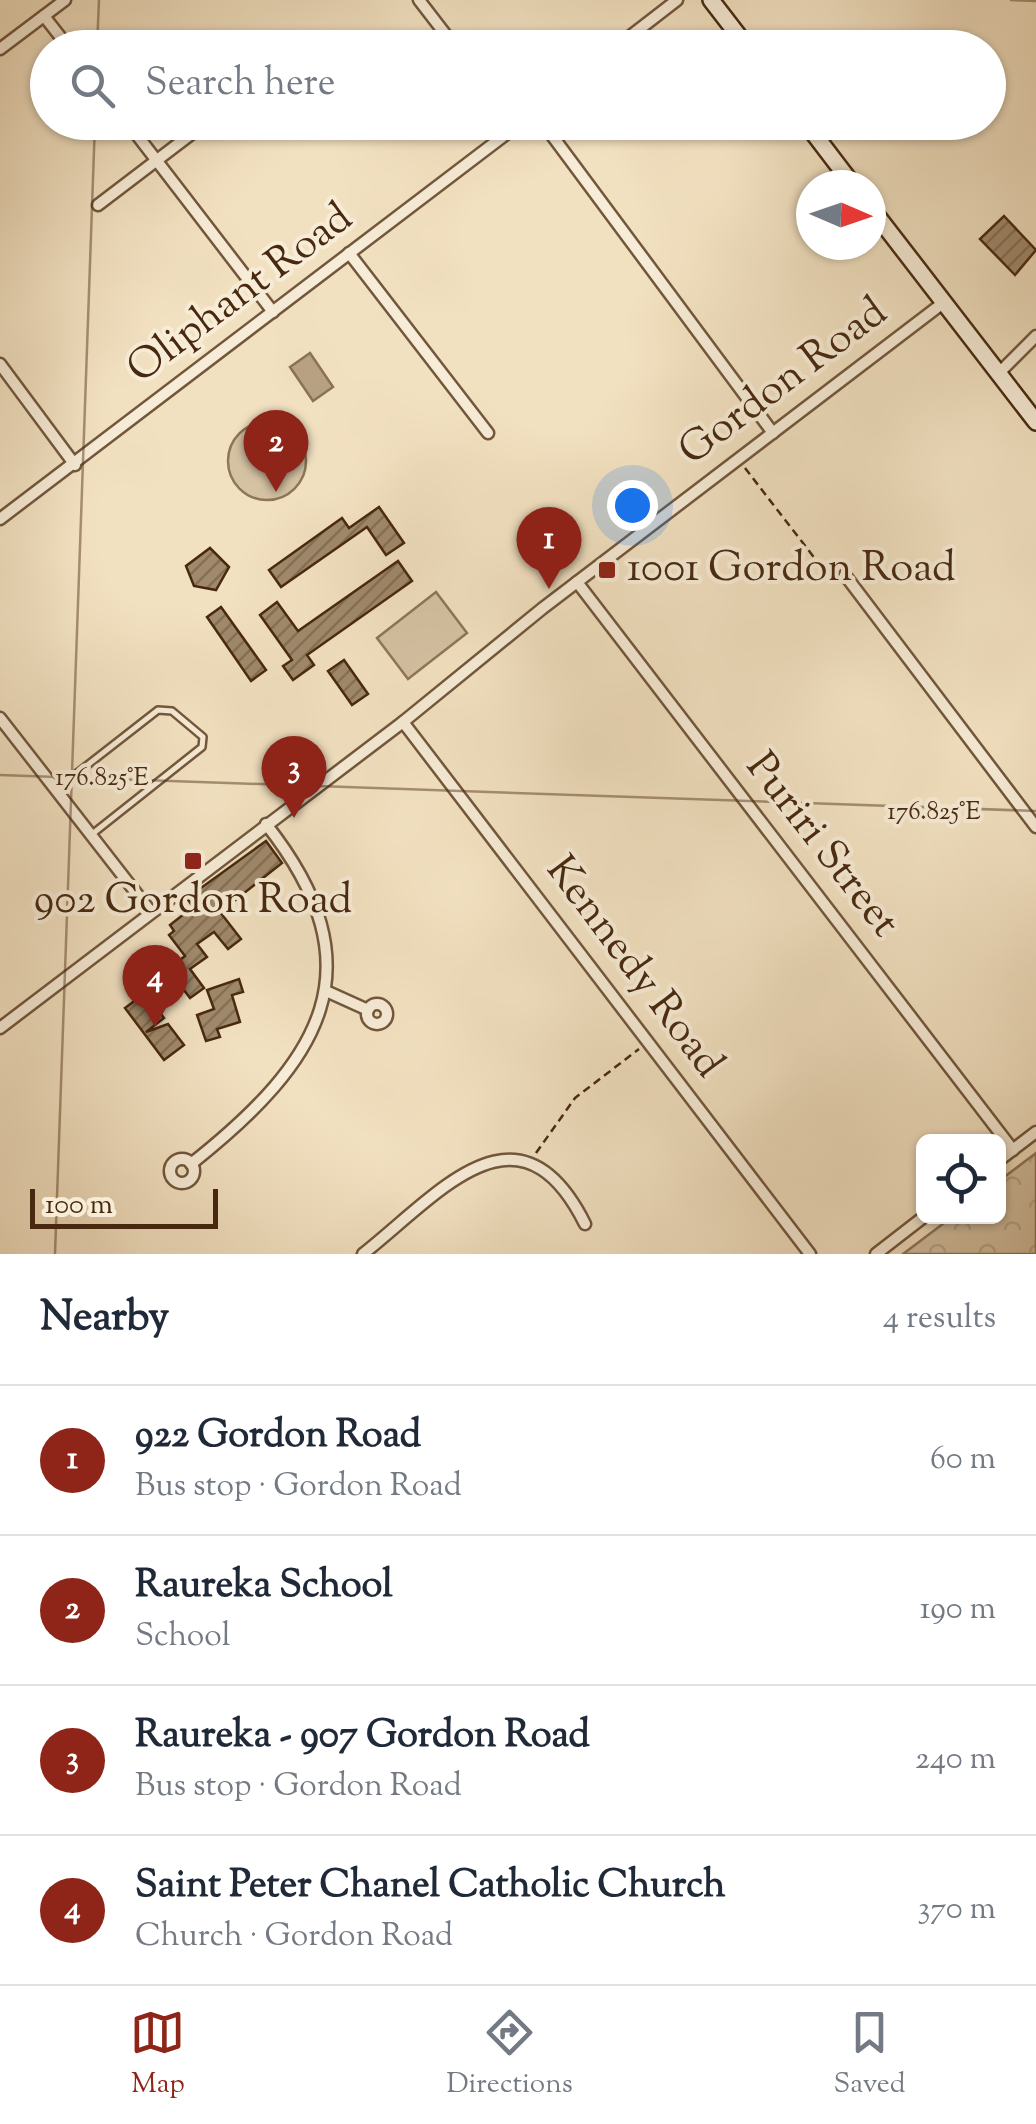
<!DOCTYPE html>
<meta charset="utf-8">
<style>
body{margin:0;font-family:"Sorts Mill Goudy",serif;background:#f2f2f3;color:#1f2937}
.controls{position:absolute;right:30px;bottom:30px;display:grid;overflow:hidden;border-radius:15px;box-shadow:0 2px 8px #0004}
.controls button{width:90px;height:90px;display:grid;place-items:center;padding:0;border:0;border-bottom:2px solid #e0e1e3;background:#fff;color:#1f2937;font:50px sans-serif}
.compass{position:absolute;left:796px;top:170px;width:90px;height:90px;border-radius:50%;background:#fff;box-shadow:0 2px 8px #0004;rotate:92deg}
.scale{position:absolute;left:30px;bottom:25px;width:188px;box-sizing:border-box;padding-left:10px;border:5px solid #48290f;border-top:0;font-size:28px;line-height:35px;white-space:nowrap;color:#48290f;-webkit-text-stroke:8px #f7ecd7;paint-order:stroke}
.you{position:absolute;left:632px;top:505px;width:35px;height:35px;margin:-25px;border:8px solid #fff;border-radius:50%;background:#1a73e8;box-shadow:0 0 0 15px #1a73e833}
.badge{display:grid;place-items:center;width:65px;height:65px;border-radius:50%;background:#8f2418;color:#fff;font-size:32px;font-weight:700}
.pin{position:absolute;translate:-50% -82px;filter:drop-shadow(0 2px 5px #0008)}
.pin::after{content:'';position:absolute;top:52px;width:35px;height:30px;background:inherit;clip-path:polygon(0 0,100% 0,50% 100%)}
.list{margin:0;padding:0;list-style:none}
h2{display:flex;justify-content:space-between;align-items:center;height:130px;margin:0;padding:0 40px;font-size:42px}
h2 small{font-size:32px;font-weight:400;color:#747a83}
.list li{display:grid;grid-template-columns:65px 1fr auto;gap:30px;align-items:center;box-sizing:border-box;height:150px;padding:0 40px;border-top:2px solid #e0e1e3}
.list b{display:block;font-size:38px;white-space:nowrap}
.list p{margin:0;font-size:32px;white-space:nowrap;color:#747a83}
.list em{font-size:32px;font-style:normal;color:#747a83}
.icon{flex:none;width:55px;height:55px;fill:none;stroke:currentColor;stroke-width:2;stroke-linecap:round;stroke-linejoin:round}
.map{position:relative;flex:none;width:1036px;height:1254px;overflow:hidden}
.search{position:absolute;background:#fff;box-shadow:0 2px 8px #0004;left:30px;right:30px;top:30px;height:110px;display:flex;align-items:center;gap:25px;box-sizing:border-box;padding:0 35px;border-radius:55px;color:#747a83;font-size:38px}
.sheet{height:730px;background:#fff}
nav{display:flex;justify-content:space-around;align-items:center;box-sizing:border-box;height:140px;border-top:2px solid #e0e1e3;background:#fff;font-size:28px;color:#747a83}
nav a{display:grid;justify-items:center;gap:5px}
nav .on{color:#8f2418}
.map>svg:first-child{display:block}
</style>
<div class="map">
<svg width="1036" height="1254" viewBox="0 0 1036 1254">
<defs>
<pattern id="park-crowns" width="20" height="18" patternUnits="userSpaceOnUse" patternTransform="scale(2.5)"><rect width="20" height="18" fill="#d5c2a3"/><path d="M2 6a3 3 0 1 1 6 0M12 15a3 3 0 1 1 6 0" fill="none" stroke="#b8a78b"/></pattern>
<pattern id="building-hatch" width="6" height="6" patternUnits="userSpaceOnUse" patternTransform="scale(2.5)"><rect width="6" height="6" fill="#a0896c"/><path d="M-1 1l2-2M0 6l6-6M5 7l2-2" fill="none" stroke="#847057"/></pattern>
</defs>
<rect width="100%" height="100%" fill="#f2e1c1"/>
<filter id="stains"><feTurbulence type="fractalNoise" baseFrequency=".002" numOctaves="4"/><feColorMatrix values="0 0 0 0 .2 0 0 0 0 .09 0 0 0 0 .02 0 0 0 .5 -.17"/></filter>
<radialGradient id="worn" r=".72"><stop offset=".6" stop-color="#630" stop-opacity="0"/><stop offset="1" stop-color="#630" stop-opacity=".3"/></radialGradient>
<!-- park -->
<path fill="url(#park-crowns)" stroke="#8e7659" stroke-width="2.5" d="M1036,1153V1254H903L952,1217L998,1216L999,1181Z"/>
<!-- pitch -->
<g fill="#d5c2a3" stroke="#8e7659" stroke-width="2.5">
<circle cx="267" cy="461" r="39"/>
<path d="M436,592L467,633L408,679L377,638Z"/>
</g>
<!-- water -->
<path fill="#b8a284" stroke="#8b7255" stroke-width="2.5" d="M310,353L333,387L313,401L290,367Z"/>
<!-- building -->
<g fill="url(#building-hatch)" stroke="#48290f" stroke-width="2.5">
<path d="M1004,216L1036,250L1015,275L980,239Z"/>
<path d="M379,507L404,543L386,555L367,527L281,587L269,570L342,518L349,528Z"/>
<path d="M210,548L229,567L216,590L194,586L186,566Z"/>
<path d="M398,561L412,581L307,655L314,665L293,680L283,666L292,660L260,615L277,602L298,631Z"/>
<path d="M221,607L266,670L251,681L207,617Z"/>
<path d="M344,660L368,694L352,705L328,671Z"/>
<path d="M266,841L282,863L220,912L241,939L228,949L214,932L197,944L207,957L190,969L204,988L190,998L168,969L185,956L169,935L174,931L170,925L193,907L187,898Z"/>
<path d="M239,979L243,992L232,995L240,1022L217,1029L220,1037L206,1041L197,1015L214,1009L207,990Z"/>
<path d="M145,993L164,1018L146,1032L168,1024L184,1045L164,1060L125,1008Z"/>
</g>
<g fill="none" stroke-linecap="round" stroke-linejoin="round">
<!-- lane casing -->
<g stroke="#72573c" stroke-width="10">
<path id="lane" d="M58,788L158,710L172,711L203,737L202,747L91,835"/>
</g>
<!-- street casing -->
<g stroke="#72573c" stroke-width="15">
<g id="street">
<path d="M419,0L456,48"/>
<path d="M44,16L69,48"/>
<path d="M615,48L677,0"/>
<path d="M0,49L65,0"/>
<path d="M127,122L273,312"/>
<path d="M542,122L773,433"/>
<path d="M98,205L207,122"/>
<path d="M349,253L488,433"/>
<path d="M0,364L75,465"/>
<path d="M999,373L1036,336"/>
<path d="M0,519L522,122"/>
<path d="M845,575L1036,827"/>
<path d="M577,582L1013,1150"/>
<path d="M0,718L151,912"/>
<path d="M403,722L810,1254"/>
<path d="M326,991L368,1010"/>
<circle cx="377" cy="1014" r="10"/>
<path d="M0,1028L403,722L543,608L943,303"/>
<circle cx="182" cy="1171" r="12"/>
<path d="M998,1161L1036,1132"/>
<path d="M191,1164C321,1061 380,968 266,824"/>
<path d="M363,1254C438,1195 519,1092 585,1224"/>
<path d="M876,1254L925,1216"/>
</g>
</g>
<!-- secondary casing -->
<g stroke="#48290f" stroke-width="20">
<g id="secondary">
<path d="M711,0L748,48"/>
<path d="M805,122L853,185"/>
<path d="M871,208L1036,422"/>
</g>
</g>
<!-- path -->
<g stroke="#48290f" stroke-width="2.5" stroke-dasharray="8 5" stroke-linecap="butt">
<path d="M745,468L823,569L832,572"/>
<path d="M536,1153L575,1098L639,1049"/>
</g>
<!-- lane -->
<use href="#lane" stroke="#f7ecd7" stroke-width="5"/>
<!-- street -->
<use href="#street" stroke="#f7ecd7" stroke-width="10"/>
<!-- secondary -->
<use href="#secondary" stroke="#f7ecd7" stroke-width="15"/>
</g>
<!-- ticks -->
<path fill="none" stroke="#48290f" stroke-width="2.5" stroke-opacity="0.45" d="M1010,0L1036,1M97,48L99,0M0,775L1036,811M55,1254L95,122"/>
<!-- markers -->
<g fill="#8f2418" stroke="#f7ecd7" stroke-width="4">
<rect x="597" y="560" width="20" height="20" rx="5"/>
<rect x="183" y="851" width="20" height="20" rx="5"/>
</g>
<g text-anchor="middle" dominant-baseline="central" stroke-width="8" stroke-linejoin="round" paint-order="stroke">
<!-- street labels -->
<g font-size="42" fill="#48290f" stroke="#f7ecd7">
<text transform="translate(241 295) rotate(-37)">Oliphant Road</text>
<text transform="translate(784 383) rotate(-37)">Gordon Road</text>
<text transform="translate(821 846) rotate(52)">Puriri Street</text>
<text transform="translate(633 968) rotate(53)">Kennedy Road</text>
</g>
<!-- poi labels -->
<g font-size="42" fill="#48290f" stroke="#f7ecd7" text-anchor="start">
<text x="627" y="570">1001 Gordon Road</text>
<text x="193" y="902" text-anchor="middle">902 Gordon Road</text>
</g>
</g>
<g font-size="25" text-anchor="middle" fill="#48290f" stroke="#f7ecd7" stroke-width="8" stroke-linejoin="round" paint-order="stroke">
<text x="102" y="785">176.825°E</text>
<text x="934" y="819">176.825°E</text>
</g>
<rect width="100%" height="100%" filter="url(#stains)"/>
<rect width="100%" height="100%" fill="url(#worn)"/>
</svg>
<div class="controls">
<button><svg class="icon" aria-label="locate" viewBox="0 0 24 24"><circle cx="12" cy="12" r="6"/><path d="M12 2v4M12 18v4M2 12h4M18 12h4"/></svg></button>
</div>
<svg class="compass" viewBox="-18 -18 36 36"><path d="M0-13l5 13h-10z" fill="#e53935"/><path d="M0 13l5-13h-10z" fill="#747a83"/></svg>
<div class="scale">100 m</div>
<div class="you"></div>
<div class="pin badge" style="left:549px;top:589px">1</div>
<div class="pin badge" style="left:276px;top:492px">2</div>
<div class="pin badge" style="left:294px;top:818px">3</div>
<div class="pin badge" style="left:155px;top:1027px">4</div>
<div class="search"><svg class="icon" aria-label="search" viewBox="0 0 24 24"><circle cx="10" cy="10" r="6"/><path d="M15 15l6 6"/></svg>Search here</div>
</div>
<section class="sheet">
<h2>Nearby<small>4 results</small></h2>
<ul class="list">
<li><span class="badge">1</span><div><b>922 Gordon Road</b><p>Bus stop · Gordon Road</p></div><em>60 m</em></li>
<li><span class="badge">2</span><div><b>Raureka School</b><p>School</p></div><em>190 m</em></li>
<li><span class="badge">3</span><div><b>Raureka - 907 Gordon Road</b><p>Bus stop · Gordon Road</p></div><em>240 m</em></li>
<li><span class="badge">4</span><div><b>Saint Peter Chanel Catholic Church</b><p>Church · Gordon Road</p></div><em>370 m</em></li>
</ul>
</section>
<nav>
<a class="on"><svg class="icon" aria-label="map" viewBox="0 0 24 24"><path d="M3 6l6-2 6 2 6-2v14l-6 2-6-2-6 2zM9 4v14M15 6v14"/></svg>Map</a>
<a><svg class="icon" aria-label="directions" viewBox="0 0 24 24"><path d="M12 3l9 9-9 9-9-9zM9 14v-3h6M13 9l2 2-2 2"/></svg>Directions</a>
<a><svg class="icon" aria-label="saved" viewBox="0 0 24 24"><path d="M7 4h10v16l-5-4-5 4z"/></svg>Saved</a>
</nav>
